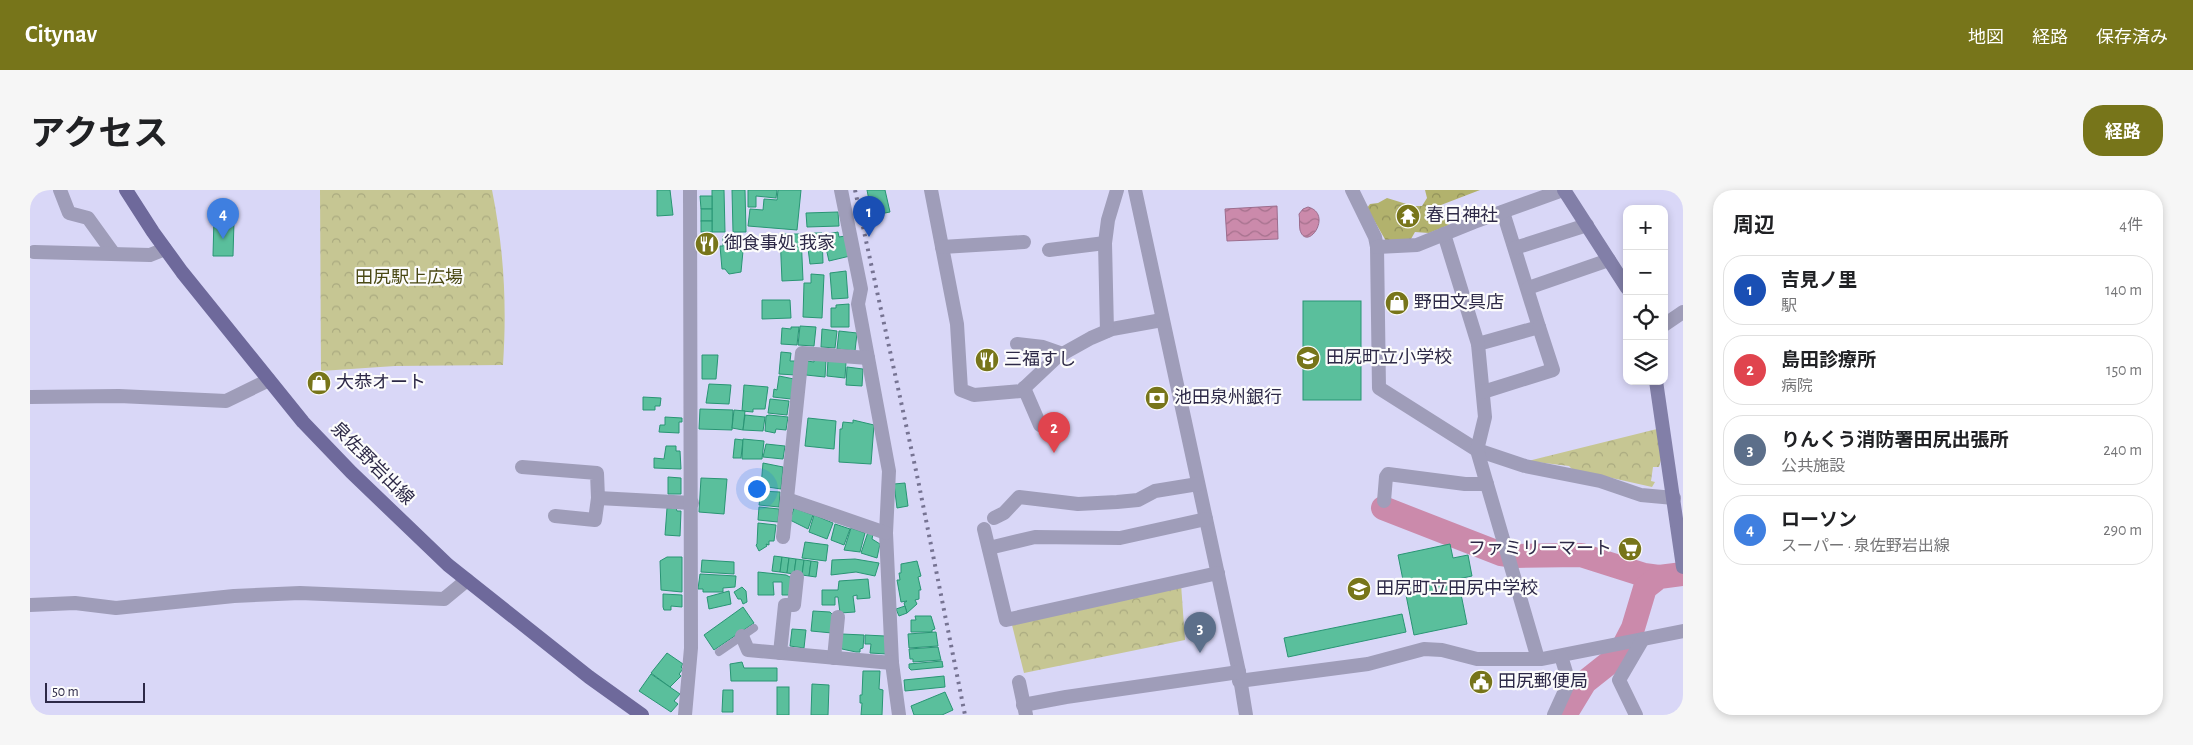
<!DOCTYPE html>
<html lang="ja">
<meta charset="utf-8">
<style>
body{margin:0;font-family:"Alegreya Sans","Noto Sans JP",sans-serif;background:#f6f6f6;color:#202124}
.controls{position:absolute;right:15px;top:15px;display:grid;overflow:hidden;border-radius:10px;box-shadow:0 2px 8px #0003}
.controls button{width:45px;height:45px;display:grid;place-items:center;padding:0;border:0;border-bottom:1px solid #e0e0e0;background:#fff;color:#202124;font:25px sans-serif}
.scale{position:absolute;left:15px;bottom:12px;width:100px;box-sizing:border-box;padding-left:5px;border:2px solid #2d2947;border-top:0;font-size:14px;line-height:18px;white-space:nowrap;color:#2d2947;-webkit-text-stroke:4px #fcfcfc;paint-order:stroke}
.you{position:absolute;left:726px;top:298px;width:18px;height:18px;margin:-12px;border:4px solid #fff;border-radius:50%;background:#1a73e8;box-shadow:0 0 0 8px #1a73e833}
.badge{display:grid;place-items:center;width:32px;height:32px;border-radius:50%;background:#77751a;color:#fff;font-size:16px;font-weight:700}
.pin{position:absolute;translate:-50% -41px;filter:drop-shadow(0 1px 2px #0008)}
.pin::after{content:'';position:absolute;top:26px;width:18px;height:15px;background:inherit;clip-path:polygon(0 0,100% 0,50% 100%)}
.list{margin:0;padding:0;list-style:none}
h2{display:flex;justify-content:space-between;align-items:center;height:65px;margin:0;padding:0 20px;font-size:21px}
h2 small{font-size:16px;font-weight:400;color:#757577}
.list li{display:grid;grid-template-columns:32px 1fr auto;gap:15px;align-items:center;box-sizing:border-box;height:70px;margin:0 10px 10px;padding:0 10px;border:1px solid #e0e0e0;border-radius:20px}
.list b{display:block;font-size:19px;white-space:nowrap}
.list p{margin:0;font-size:16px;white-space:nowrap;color:#757577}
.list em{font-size:16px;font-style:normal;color:#757577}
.icon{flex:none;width:28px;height:28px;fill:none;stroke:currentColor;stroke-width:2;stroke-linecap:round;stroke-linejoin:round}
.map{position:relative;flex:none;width:1653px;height:525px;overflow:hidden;border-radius:20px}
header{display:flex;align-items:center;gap:30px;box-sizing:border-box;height:70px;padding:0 25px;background:#77751a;color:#fff}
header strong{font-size:24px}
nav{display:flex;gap:28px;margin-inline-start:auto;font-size:18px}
.intro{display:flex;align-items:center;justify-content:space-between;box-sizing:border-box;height:120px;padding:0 30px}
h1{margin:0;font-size:35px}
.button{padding:12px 22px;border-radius:20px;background:#77751a;color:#fff;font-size:18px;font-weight:700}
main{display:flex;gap:30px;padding:0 30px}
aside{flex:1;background:#fff;border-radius:20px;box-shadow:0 2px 8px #0003}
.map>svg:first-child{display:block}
</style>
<header>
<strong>Citynav</strong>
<nav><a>地図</a><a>経路</a><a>保存済み</a></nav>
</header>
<div class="intro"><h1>アクセス</h1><a class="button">経路</a></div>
<main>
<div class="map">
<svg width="1653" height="525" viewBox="0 0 1653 525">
<defs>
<pattern id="forest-crowns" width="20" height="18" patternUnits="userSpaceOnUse" patternTransform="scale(1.25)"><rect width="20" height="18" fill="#b2b26d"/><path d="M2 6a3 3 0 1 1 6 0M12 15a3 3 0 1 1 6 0" fill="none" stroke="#91915b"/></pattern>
<pattern id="park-crowns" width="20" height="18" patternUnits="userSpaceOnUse" patternTransform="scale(1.25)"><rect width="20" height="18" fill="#c6c693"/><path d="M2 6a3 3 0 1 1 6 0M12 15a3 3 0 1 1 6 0" fill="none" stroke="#aaaa80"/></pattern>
<pattern id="water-waves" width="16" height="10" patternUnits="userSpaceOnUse" patternTransform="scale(1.25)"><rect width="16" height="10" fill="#cb8aab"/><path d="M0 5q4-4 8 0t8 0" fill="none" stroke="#a5718d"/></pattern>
</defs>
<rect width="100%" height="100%" fill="#d9d7f7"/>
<!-- forest -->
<path fill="url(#forest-crowns)" d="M1395,0H1450L1411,15L1419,35L1399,43L1385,42L1381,49L1356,51L1337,18L1340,14L1348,13L1357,8L1383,16H1392L1397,8Z"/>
<!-- park -->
<g fill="url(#park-crowns)">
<path d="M290,0H462C474,60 477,114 473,175L365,176L291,181Z"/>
<path d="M1627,239L1631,270L1629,277H1623L1621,291L1625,292L1622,297L1542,279L1539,276L1498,271Z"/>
<path d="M1151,394L1155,450L994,483L981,431Z"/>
</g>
<!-- water -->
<g fill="url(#water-waves)" stroke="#9c6d8d">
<path d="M1247,16L1248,49L1197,51L1195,19Z"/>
<path d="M1278,17C1304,24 1277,63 1270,40C1269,35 1270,29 1269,24L1273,19Z"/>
</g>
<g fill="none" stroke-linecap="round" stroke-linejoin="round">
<!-- river -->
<g stroke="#cb8aab" stroke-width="24">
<path d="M1353,318L1471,364L1485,366L1551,365L1614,385L1629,387"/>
<path d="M1535,525L1555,492L1589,465L1603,438L1615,398L1629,387L1653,384"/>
</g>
</g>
<!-- building -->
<g fill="#5abf9c" stroke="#299574">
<path d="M627,0H640L643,25L627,26Z"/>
<path d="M682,0H694L695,42H682Z"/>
<path d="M702,0H715L716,42H703Z"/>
<path d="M718,0H747L746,8L726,6V17H718Z"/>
<path d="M748,0H771L767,40L718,36L720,19L733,20L734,9L747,10Z"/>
<path d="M837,0H855L860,22L850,24L851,30L843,31Z"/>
<path d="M670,6H682V19H671Z"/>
<rect x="671" y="19" width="11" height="12"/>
<path d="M808,22L809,36L777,37L776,23Z"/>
<path d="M184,27H202V31H204L203,66H183Z"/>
<rect x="671" y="31" width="11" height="11"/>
<path d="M808,42L809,47L815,46L820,66L799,71L793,45Z"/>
<path d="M776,43H792L793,73L780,74Z"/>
<path d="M750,44H771L773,90L752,91Z"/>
<path d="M693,46H712V58H710L711,61H713L711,82L699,84L695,79H692L690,56H693Z"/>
<path d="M816,81L818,108L802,109L800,83Z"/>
<path d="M781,84L794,85L792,128L773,127L774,93H781Z"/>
<path d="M732,110H760L761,128L732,129Z"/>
<rect x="1273" y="111" width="58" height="99"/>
<path d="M819,114V137H801V118H806V115Z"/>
<path d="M770,136L786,137L784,156L768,155Z"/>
<path d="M761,137H769L767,155L751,154L752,138L761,139Z"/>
<path d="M792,139L807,141L805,158L791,157Z"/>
<path d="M809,141L827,143L825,161L807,159Z"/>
<path d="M751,162L761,163L760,171H767L766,185L749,184Z"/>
<path d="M672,165H688L686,189H672Z"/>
<path d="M784,169L796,170L795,187L776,185L777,171L784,172Z"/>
<path d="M798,170L816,172L815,188L797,186Z"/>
<path d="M817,177L833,179L832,196L816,195Z"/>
<path d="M749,186L764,189L761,209L743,207L744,199L747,200Z"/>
<path d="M679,194L701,195L699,214L676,213Z"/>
<path d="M714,195L738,197L735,219H723V222L712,221Z"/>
<path d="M613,207L631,208L630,216H625V220H613Z"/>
<path d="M740,209L759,211L757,225L738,223Z"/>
<path d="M670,219L703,220L702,240L669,239Z"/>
<path d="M704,220L715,221L713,240L702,238Z"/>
<path d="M715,225L735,227L733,241L713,240Z"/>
<path d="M739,225L758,227L756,240L746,239L745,243L735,241L736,226Z"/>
<path d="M635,227L652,228V232H649V243L629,242L630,235H635Z"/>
<path d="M778,228L806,231L804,259L775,256Z"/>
<path d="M823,230L844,235L841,274L809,272L810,239H812L813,232L823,233Z"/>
<path d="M705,249L713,250L711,268H703Z"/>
<path d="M713,249L734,251L732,269H712Z"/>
<path d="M736,254L755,256L753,269L733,267Z"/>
<path d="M636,256H646V261H650L651,279L624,278V268L634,269Z"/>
<path d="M733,273L753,277L751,299L731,296Z"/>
<path d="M638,287L651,288V304H638Z"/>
<path d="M671,288L697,289L694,324L669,322Z"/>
<path d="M875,293L878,316L867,318L864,294Z"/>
<path d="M731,301L750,302L749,317L729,315Z"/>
<path d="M729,317L749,319L748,332L728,330Z"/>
<path d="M637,318H646L647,321H651L650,346L635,345Z"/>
<path d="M764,318L783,325L778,339L760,330Z"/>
<path d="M784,325L803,333L797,349L779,342Z"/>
<path d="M728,333L746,335L744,351H739V355L736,354L737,356L729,361L726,355L727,354Z"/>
<path d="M805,334L820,339L814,355L801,350Z"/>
<path d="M821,338L835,343L830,362L814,360Z"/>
<path d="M838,342L843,344L842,349L850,354L847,368L831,363Z"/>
<path d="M775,352L798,355L796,371L772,368Z"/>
<path d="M1420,354L1423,368L1438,365L1442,386L1428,389L1437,434L1384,445L1368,365Z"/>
<path d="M744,366L752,367L750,382L742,381Z"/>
<path d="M637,367H652V402L631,400L630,371Z"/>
<path d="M752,367L759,368L757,383L750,382Z"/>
<path d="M759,368L766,369L764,384L757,383Z"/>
<path d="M766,369L774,370L772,385L764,384Z"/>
<path d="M825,369L849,373L845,386L826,382L801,385L802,370Z"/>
<path d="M672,370L704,372V384L671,382Z"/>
<path d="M774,370L781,371L779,386L772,385Z"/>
<path d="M781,371L788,372L786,387L779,386Z"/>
<path d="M887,371L891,386L888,387L891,400H889V409L885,410L887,414L877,423L874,413L877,411L871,412L867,390H870L869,383H871V374Z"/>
<path d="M728,382L756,385L762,388V405H752V392H743L744,405H728Z"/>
<path d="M670,384L706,386L705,397L693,398V402H673V399H668Z"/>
<path d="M838,389L840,408L827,409V405L823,406L825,422L810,423L808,407H805V415H792V400H808L809,391Z"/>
<path d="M712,397L716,401L717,412L713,414L711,409H708L704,402Z"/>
<path d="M699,401L701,414L679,419L677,407Z"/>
<path d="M633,404L652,405V417L641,416V420H634L633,417Z"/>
<path d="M875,416L877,423L869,426L866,419Z"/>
<path d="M713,417L724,433L684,460L674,445Z"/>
<path d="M783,421L800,422L803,425L802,443L781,441Z"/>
<path d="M1372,424L1376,442L1258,467L1254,448Z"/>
<path d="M885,426H901L905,439L902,440V442H881V430H886Z"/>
<path d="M762,439L776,440L774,458L760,456Z"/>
<path d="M906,442L908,456L879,458L878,444Z"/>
<path d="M812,444L834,445L833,458L830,459V462H826L812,459L810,457Z"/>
<path d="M835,445L855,446L857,464L840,463L841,454H835Z"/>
<path d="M908,457L911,470L883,472V469H880L879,459Z"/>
<path d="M637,463L653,474L651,477L653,479L649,484L651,486L640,497L621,483Z"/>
<path d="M912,471L913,477L881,480L879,478V474Z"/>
<path d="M712,472L714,478H747V491H701L700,474Z"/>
<path d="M833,481H850L849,499L853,500L852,525H831L832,513H830V505H832Z"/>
<path d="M621,484L650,504L644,511L648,514L641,522L609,501Z"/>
<path d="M914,486L915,497L875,501L874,490Z"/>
<path d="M782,494L799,495L798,525H781Z"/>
<rect x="747" y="497" width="12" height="28"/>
<path d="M693,500H703V522H692Z"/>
<path d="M915,502L923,520L912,525H884L881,516Z"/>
</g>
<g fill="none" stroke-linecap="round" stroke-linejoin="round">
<!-- service -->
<path stroke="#9f9db9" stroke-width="8" d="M689,462L724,438"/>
<!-- minor -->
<g stroke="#9f9db9" stroke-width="14">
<path d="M30,0L39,23L58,28L84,64"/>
<path d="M811,0L831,99L828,114L859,281L856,343L862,473L869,525"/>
<path d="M901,0L927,134L931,200L944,205L991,201L1027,167L1061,148L1082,139L1132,130"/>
<path d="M1105,0L1209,482L1216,525"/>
<path d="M1322,0L1345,47L1347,57L1349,198L1447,260L1495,276L1570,291L1611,305L1644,308"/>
<path d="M1473,22L1509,137L1448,154L1455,227L1447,260L1508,469"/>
<path d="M1414,44L1448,154"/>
<path d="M912,57L994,52"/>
<path d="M1347,57L1387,55L1444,32L1533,0"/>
<path d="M1485,58L1557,35"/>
<path d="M1019,60L1075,53"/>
<path d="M4,62L120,65L135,59"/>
<path d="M1498,98L1579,70"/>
<path d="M1634,135L1653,122"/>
<path d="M1077,141L1075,53L1078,30L1087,0"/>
<path d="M987,154L1013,157L1033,164"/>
<path d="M994,198L1010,235"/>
<path d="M1453,202L1523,180L1509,137"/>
<path d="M0,207L89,206L196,211L239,190"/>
<path d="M492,277L567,283L568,308L565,330L525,326"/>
<path d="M568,308L662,313"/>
<path d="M757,309L856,343"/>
<path d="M1354,311L1356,287L1358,284L1435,294H1457"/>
<path d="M964,328L974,323L989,307L1048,314L1087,312L1108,310L1125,301L1168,294"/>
<path d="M954,339L976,430L1188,383"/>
<path d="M753,347L772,163L838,168"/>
<path d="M959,358L1005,347L1090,348L1176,329"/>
<path d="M0,415L45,413L86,418L204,406L270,403L414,409L437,390"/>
<path d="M712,446L718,460L862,473"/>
<path d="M750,463L755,415H764L767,387"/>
<path d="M804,468L808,427"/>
<path d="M1209,491L1338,474L1394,459L1412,460L1447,469H1512L1653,441"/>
<path d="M989,492L996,525"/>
<path d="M993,515L1036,507L1209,482"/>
<path d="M1524,525L1539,492L1531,466"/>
<path d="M1606,525L1589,490L1613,449"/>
</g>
<!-- tertiary -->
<path stroke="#9f9db9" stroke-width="14" d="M655,525L661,458L660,0"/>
<!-- secondary -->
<g stroke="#827fa8" stroke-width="14">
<path d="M1534,0L1597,98"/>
<path d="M1626,191L1653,377"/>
</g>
<!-- primary -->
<path stroke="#6e699b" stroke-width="14" d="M96,0L123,42L152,82L273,232L321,282L418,375L559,487L612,525"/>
<!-- rail -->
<path stroke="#767392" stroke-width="4" stroke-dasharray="2.5 5" stroke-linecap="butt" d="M825,0L888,290L935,525"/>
</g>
<!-- icons -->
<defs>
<g id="temple-disc" transform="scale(1.25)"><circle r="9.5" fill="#77751a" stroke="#fcfcfc"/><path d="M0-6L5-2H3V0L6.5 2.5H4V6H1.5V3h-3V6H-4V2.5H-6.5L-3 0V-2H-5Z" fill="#fff"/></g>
<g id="restaurant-disc" transform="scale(1.25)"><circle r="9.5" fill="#77751a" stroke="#fcfcfc"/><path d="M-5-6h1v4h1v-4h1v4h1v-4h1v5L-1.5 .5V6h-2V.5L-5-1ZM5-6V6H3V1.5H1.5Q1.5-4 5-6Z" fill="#fff"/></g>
<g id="shop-disc" transform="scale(1.25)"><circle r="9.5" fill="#77751a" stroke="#fcfcfc"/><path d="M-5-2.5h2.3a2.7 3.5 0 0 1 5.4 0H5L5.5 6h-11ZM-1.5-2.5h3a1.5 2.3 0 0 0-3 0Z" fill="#fff"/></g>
<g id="school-disc" transform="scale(1.25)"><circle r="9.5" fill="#77751a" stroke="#fcfcfc"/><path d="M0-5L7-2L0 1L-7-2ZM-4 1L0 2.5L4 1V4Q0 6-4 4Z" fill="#fff"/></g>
<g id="bank-disc" transform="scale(1.25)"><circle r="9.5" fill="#77751a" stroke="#fcfcfc"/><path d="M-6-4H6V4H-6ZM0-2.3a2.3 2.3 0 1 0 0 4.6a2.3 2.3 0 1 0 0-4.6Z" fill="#fff"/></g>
<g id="supermarket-disc" transform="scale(1.25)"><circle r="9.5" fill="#77751a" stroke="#fcfcfc"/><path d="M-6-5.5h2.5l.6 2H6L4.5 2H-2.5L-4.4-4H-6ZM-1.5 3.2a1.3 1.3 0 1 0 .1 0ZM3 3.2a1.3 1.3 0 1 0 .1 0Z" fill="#fff"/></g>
<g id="civic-disc" transform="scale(1.25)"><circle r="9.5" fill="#77751a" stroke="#fcfcfc"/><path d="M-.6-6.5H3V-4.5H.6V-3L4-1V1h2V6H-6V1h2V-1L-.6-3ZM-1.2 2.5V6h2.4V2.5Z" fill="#fff"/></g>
</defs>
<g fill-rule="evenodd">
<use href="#temple-disc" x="1378" y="26"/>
<use href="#restaurant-disc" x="677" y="54"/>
<use href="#shop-disc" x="1367" y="113"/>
<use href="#school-disc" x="1278" y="168"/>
<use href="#restaurant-disc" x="957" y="170"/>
<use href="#shop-disc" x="289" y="193"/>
<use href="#bank-disc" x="1127" y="208"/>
<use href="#supermarket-disc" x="1600" y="359"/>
<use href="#school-disc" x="1329" y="399"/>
<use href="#civic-disc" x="1451" y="492"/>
</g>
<g text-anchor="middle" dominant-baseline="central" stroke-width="4.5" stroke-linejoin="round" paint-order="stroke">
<!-- poi labels -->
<g font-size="18" fill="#2d2947" stroke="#fcfcfc" text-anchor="start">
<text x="1396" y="26">春日神社</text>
<text x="694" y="54">御食事処 我家</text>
<text x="1384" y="113">野田文具店</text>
<text x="1296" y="168">田尻町立小学校</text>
<text x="974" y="170">三福すし</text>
<text x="306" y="193">大恭オート</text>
<text x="1144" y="208">池田泉州銀行</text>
<text x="1582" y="359" text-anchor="end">ファミリーマート</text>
<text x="1346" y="399">田尻町立田尻中学校</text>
<text x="1468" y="492">田尻郵便局</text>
</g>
<!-- park labels -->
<g font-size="18" fill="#4a4914" stroke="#fcfcfc">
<text x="379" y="88">田尻駅上広場</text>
</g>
<!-- street labels -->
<g font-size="18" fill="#2d2947" stroke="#fcfcfc">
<text transform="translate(342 274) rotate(45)">泉佐野岩出線</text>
</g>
</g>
</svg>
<div class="controls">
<button>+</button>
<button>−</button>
<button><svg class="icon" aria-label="locate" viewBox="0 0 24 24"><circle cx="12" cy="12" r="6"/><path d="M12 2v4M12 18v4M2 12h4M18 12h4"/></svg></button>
<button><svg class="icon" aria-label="layers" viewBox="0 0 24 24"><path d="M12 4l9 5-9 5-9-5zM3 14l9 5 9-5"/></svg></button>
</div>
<div class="scale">50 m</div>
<div class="you"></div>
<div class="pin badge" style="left:839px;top:47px;background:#1a4fb4">1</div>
<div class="pin badge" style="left:1024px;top:263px;background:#e0444e">2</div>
<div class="pin badge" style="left:1170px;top:463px;background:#5c6f8a">3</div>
<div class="pin badge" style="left:193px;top:49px;background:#3f7fe0">4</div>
</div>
<aside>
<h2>周辺<small>4件</small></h2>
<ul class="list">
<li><span class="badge" style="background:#1a4fb4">1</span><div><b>吉見ノ里</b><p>駅</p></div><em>140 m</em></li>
<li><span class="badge" style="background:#e0444e">2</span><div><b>島田診療所</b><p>病院</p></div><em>150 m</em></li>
<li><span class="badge" style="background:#5c6f8a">3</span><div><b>りんくう消防署田尻出張所</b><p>公共施設</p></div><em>240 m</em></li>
<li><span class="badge" style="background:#3f7fe0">4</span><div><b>ローソン</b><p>スーパー · 泉佐野岩出線</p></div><em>290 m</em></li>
</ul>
</aside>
</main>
